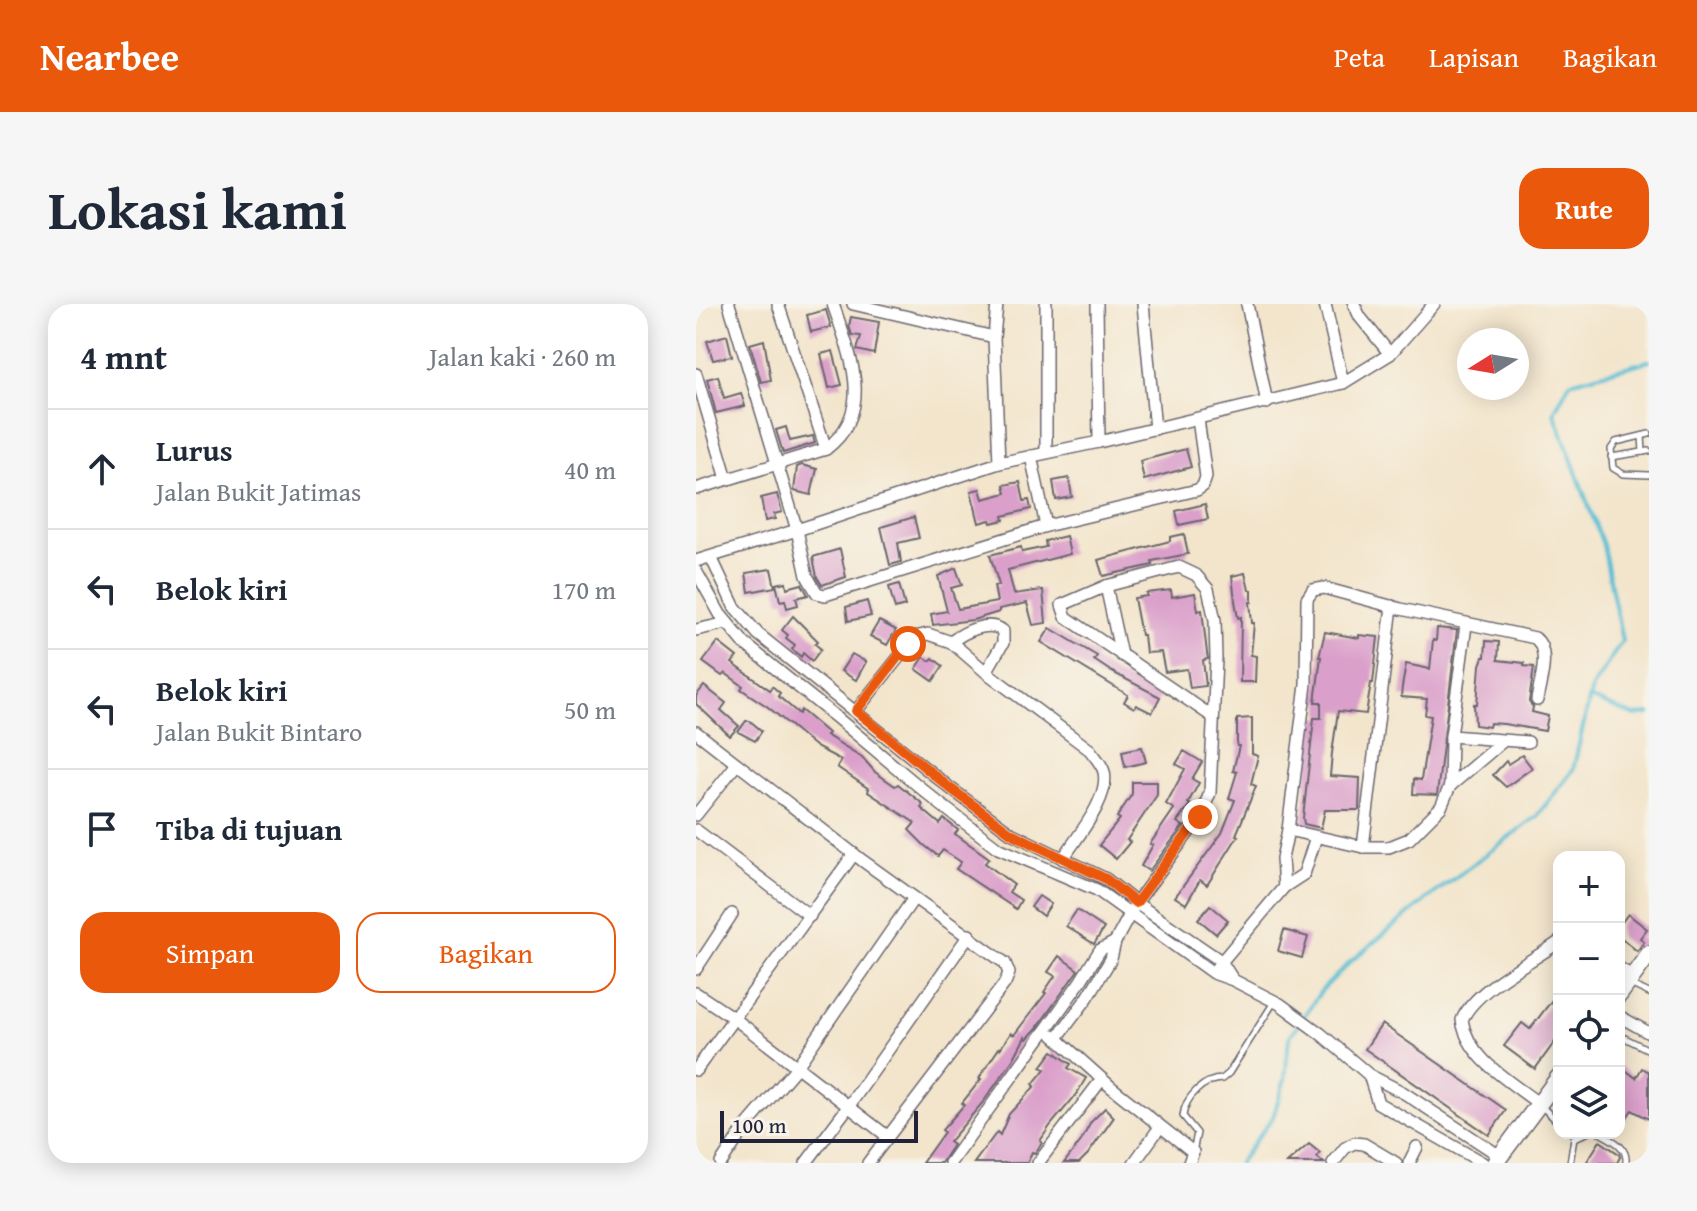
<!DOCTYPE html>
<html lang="id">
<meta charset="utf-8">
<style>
body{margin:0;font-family:"Gentium Book Plus",serif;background:#f6f6f7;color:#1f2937}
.controls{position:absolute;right:24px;bottom:24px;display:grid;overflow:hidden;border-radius:16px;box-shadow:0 4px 20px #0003}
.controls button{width:72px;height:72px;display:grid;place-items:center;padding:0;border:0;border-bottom:2px solid #e0e1e3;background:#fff;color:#1f2937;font:40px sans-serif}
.compass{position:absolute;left:761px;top:24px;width:72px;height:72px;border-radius:50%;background:#fff;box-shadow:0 4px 20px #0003;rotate:259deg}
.scale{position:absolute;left:24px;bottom:20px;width:198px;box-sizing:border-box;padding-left:8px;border:4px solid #22223b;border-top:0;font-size:22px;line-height:28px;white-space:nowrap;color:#22223b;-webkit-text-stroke:6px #f7f3e8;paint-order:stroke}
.stop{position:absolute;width:24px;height:24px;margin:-18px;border:6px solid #ea580c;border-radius:50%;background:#fff}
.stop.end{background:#ea580c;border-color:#fff;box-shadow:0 2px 8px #0008}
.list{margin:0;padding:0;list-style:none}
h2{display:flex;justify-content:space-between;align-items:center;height:104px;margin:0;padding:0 32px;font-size:34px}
h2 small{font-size:26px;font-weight:400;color:#747a83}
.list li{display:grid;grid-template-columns:52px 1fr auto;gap:24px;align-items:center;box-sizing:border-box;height:120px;padding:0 32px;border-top:2px solid #e0e1e3}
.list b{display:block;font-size:30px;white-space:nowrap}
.list p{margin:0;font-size:26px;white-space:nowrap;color:#747a83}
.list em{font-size:26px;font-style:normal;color:#747a83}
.actions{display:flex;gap:16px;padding:24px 32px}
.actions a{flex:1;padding:18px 0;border:2px solid #ea580c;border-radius:24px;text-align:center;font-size:28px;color:#ea580c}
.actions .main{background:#ea580c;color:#fff}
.icon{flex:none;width:44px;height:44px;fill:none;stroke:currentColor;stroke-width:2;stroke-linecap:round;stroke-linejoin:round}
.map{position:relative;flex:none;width:953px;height:859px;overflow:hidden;border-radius:24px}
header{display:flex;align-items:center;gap:48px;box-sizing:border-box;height:112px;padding:0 40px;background:#ea580c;color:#fff}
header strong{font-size:38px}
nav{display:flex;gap:44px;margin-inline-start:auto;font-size:28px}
.intro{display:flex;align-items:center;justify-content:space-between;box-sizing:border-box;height:192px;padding:0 48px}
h1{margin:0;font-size:56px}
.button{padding:20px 36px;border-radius:24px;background:#ea580c;color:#fff;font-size:28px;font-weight:700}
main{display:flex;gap:48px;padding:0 48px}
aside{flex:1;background:#fff;border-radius:24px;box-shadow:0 4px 20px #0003}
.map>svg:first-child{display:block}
</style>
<header>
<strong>Nearbee</strong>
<nav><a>Peta</a><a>Lapisan</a><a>Bagikan</a></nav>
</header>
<div class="intro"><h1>Lokasi kami</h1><a class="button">Rute</a></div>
<main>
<aside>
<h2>4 mnt<small>Jalan kaki · 260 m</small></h2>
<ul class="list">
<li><svg class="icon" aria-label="ahead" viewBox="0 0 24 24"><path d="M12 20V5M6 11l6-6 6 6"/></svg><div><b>Lurus</b><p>Jalan Bukit Jatimas</p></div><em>40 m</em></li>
<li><svg class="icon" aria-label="left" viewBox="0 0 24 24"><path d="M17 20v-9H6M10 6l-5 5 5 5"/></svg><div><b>Belok kiri</b></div><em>170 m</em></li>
<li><svg class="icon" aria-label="left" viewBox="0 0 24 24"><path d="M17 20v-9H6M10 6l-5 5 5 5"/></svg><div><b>Belok kiri</b><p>Jalan Bukit Bintaro</p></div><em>50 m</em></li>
<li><svg class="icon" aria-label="arrive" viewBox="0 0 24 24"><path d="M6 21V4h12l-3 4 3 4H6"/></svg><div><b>Tiba di tujuan</b></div></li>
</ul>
<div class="actions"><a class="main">Simpan</a><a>Bagikan</a></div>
</aside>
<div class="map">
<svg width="953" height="859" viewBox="0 0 953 859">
<rect width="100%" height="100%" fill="#f7f3e8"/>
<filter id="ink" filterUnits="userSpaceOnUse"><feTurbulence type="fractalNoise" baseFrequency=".0125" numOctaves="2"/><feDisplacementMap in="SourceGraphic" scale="16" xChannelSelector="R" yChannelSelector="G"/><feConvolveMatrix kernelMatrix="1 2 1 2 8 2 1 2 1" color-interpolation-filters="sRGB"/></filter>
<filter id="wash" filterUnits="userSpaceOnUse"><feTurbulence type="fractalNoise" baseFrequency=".006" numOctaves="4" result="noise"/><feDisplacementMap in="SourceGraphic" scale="32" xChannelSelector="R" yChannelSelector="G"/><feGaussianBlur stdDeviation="1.8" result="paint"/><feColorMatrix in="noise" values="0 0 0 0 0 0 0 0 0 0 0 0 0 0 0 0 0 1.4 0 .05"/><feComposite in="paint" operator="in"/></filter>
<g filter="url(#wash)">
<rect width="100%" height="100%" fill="#f3e5cc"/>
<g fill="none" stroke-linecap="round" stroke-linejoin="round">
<!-- stream -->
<g stroke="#55bdd3" stroke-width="4">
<path d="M893,394L939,412L953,410"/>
<path d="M543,859L577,813L589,775L593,734L625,687L654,658L731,595L841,512L877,466L896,384L926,337L907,241L858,108L874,78L953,57"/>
</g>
</g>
<g id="blocks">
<!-- building -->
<g fill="#da9fca">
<path d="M130,6L135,23L115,28L111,11Z"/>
<path d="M155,13L183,18L178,50L161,46L165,32L156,31L153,22Z"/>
<path d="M31,31L36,52L17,56L11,37Z"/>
<path d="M68,36L75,76L65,78L54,40Z"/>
<path d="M137,47L146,81L133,84L125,50Z"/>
<path d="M22,72L28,94L45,89L49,102L20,109L11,75Z"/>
<path d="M90,123L94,137L117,132L119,139L87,149L80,126Z"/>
<path d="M490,145L495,163L448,176L444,157Z"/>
<path d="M106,161L121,165L115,191L98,187L101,163Z"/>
<path d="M373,174L376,193L360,196L357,177Z"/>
<path d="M324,178L328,197L333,196L335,205L307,212L308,216L295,219L294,216L283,219L275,187L284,185L287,195L310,189L308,181Z"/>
<path d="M81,190L86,208L78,210L79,215L69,217L65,194Z"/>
<path d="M509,200L512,215L483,221L480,207Z"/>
<path d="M218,213L223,234L202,239L205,258L194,261L185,223Z"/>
<path d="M488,230L492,250L456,257L457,261L407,272L402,256L474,237V233Z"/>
<path d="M370,232L374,250L312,266L318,290L347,286L350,319L337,321L331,299L303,305V308L277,316L237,321L235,310L251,307L242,272L260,264L266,281L255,284L262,305L301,298L298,282L303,281L294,251L325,243L326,248L350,243L349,237Z"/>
<path d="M144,245L150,273L126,281L121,273L117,253Z"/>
<path d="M75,265L79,283L53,288L50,269Z"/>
<path d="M549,269L553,286H556V298H554L556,319H558L555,351L560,352L559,378H544L545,313L542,314L539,297L536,272Z"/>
<path d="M90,278L91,284L106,280L112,291L100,294L102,301L91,304L89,296L84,297L80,280Z"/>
<path d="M203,280L209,302L199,305L193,283Z"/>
<path d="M475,286L476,293L499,289L502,307L506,306L511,349L512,355L507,356L510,382L494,384L491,365L469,368L465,348L450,349L448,331H445L438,294L451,292L450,289Z"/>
<path d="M171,297L175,312L152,317L150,303Z"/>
<path d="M97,312L122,337L119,340L125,345L116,357L107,349L105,353L96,345L99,341L90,334L92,331L86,326Z"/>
<path d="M183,317L200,326L191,341L174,332Z"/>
<path d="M354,324L401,352L398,356L416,368L464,393L456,409L440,401L438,404L428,398L432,391L345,338Z"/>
<path d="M741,324L761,326L741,491L717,490L718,475L725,476L735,412L729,411L731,395L705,393L706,383L710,360L734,365L737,336L740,337Z"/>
<path d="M629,328L663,334V331L682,333L677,379H675L670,410L642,407L636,449L634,472L664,474L663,506H629L625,524L608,520L607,514L618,414H625V398H619L625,353H623Z"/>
<path d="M790,337L803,338L802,356L828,359V362L838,363L833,398L837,403L836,408L852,412L849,427L808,420L794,419L793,423L779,421L778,400H781L784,361L787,353H789Z"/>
<path d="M22,338L41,353L36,359L74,386L76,382L84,389L82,392L103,410L105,406L132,429L130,431L166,453L179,468L199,482L202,480L227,500L225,504L244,520L248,515L262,526L259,530L293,554L289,559L318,581L313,588L325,596L320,605L260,565L265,558L247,546L242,552L228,541L213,526L219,519L172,488L173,485L141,463L145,456L120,443L72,403L45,385L47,382L29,369L26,372L7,358Z"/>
<path d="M156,350L170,358L160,376L145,367Z"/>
<path d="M228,353L234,357L237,354L247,362L237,377L220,365Z"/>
<path d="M8,382L30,399L25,406L43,422L34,432L0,400V392Z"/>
<path d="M556,414V450L562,452L555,480L560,482L540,531L542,532L511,581L504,576L490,600L479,593L526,529L539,496L533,494L541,468L537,467L543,442H541V415Z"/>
<path d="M50,417H54L66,427L59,437L42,428Z"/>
<path d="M446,443L450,458L429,463L426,447Z"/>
<path d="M488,447L506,458L496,475L503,479L492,499L494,500L481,518L487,522L453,567L445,562L457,541L454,540L478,505L470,500L489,465L480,460Z"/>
<path d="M826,451L836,464L810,483L797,471L810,457L812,460Z"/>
<path d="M436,478H461V491L431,536L434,538L420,555L403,541L424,515L421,513L436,490Z"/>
<path d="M343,592L355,600L347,612L335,603Z"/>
<path d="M514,601L532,616L520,630L502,615Z"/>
<path d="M381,606L408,624L398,640L370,622Z"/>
<path d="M932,610L951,625L944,634L948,638L941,647L923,632V622Z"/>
<path d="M588,626L612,633L606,654L582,647Z"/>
<path d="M363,652L382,666L377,673L341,724L331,735L329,733L317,756L288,797L253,838L257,841L245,859H226L248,828L246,826L268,801L266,799L285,775L283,774L303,744L304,745L315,729L318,731L350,689L348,688L359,672L352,668Z"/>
<path d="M863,687V732L839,765L808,742L826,719L834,725Z"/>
<path d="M686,720L810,806L793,831L669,745Z"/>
<path d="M357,747L375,760L372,764L390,774L380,791L354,822L344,837L346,839L339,849L336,848L331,859H278L301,828L304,831L313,810L339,782L337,780L349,765L345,763Z"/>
<path d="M923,761L940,774L946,764L953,768V815L936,806L923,824Z"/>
<path d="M409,804L418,813L392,850L383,859H368L385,837L395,818Z"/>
<path d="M904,837L923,850L924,853L921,859H890Z"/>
<path d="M613,840L624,849L621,853L628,859H591Z"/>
</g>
</g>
</g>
<g filter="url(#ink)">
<use href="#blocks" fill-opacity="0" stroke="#6b666e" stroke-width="2"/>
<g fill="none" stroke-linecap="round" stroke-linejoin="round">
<!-- lane casing -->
<g stroke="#6b666e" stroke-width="8">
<g id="lane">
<path d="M953,130L920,138L915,145L917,164L927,170L953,171"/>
<path d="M946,132L947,148"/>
<path d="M915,153L953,147"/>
<path d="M936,681L953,689"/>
<path d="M923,731L953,746"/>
<path d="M844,801L863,819"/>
<path d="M904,829C917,836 932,843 930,859"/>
<path d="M878,834L891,829"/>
<path d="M497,848L501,829L487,812C489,793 508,775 526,775L533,769L578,698"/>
<path d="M874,859L878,834"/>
</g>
</g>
<!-- street casing -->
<g stroke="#6b666e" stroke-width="14">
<g id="street">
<path d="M33,0L101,226L111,272L121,289L129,291L350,222L501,186L507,182L510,173L502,115"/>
<path d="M157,0L298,33"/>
<path d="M301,0L298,33L303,159"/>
<path d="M350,0V148"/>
<path d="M401,0L403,138"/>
<path d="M447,0L459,125"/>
<path d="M551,0L571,99"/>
<path d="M629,0L647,79"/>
<path d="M658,0L664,13L694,50"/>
<path d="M0,70L31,175"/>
<path d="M130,145C181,106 153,49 137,0"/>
<path d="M335,152L350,222"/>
<path d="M0,185L130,145L82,0"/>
<path d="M15,253L38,302L62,330L254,484L315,529L410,575L440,599L525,657L537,676"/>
<path d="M0,257L101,226L303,159L403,138L647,79L694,50L738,0"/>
<path d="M0,267L24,310L49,340L141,414L244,500L302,544L401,586L517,669L537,676L584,700L625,730L673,771L708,789L804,852"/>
<path d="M410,282L425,351"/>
<path d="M0,326L31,319"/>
<path d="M255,338C268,328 293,315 307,327V339L290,368"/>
<path d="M160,407L219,333L232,330L255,338L290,368L394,446C399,453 406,460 408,468C414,495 381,532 367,555"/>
<path d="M0,428L167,557L309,659L313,669L309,679L172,859"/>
<path d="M755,432L832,438"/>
<path d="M754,482L807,437"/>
<path d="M0,511L40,461"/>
<path d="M0,526L114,612"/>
<path d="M592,526L667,543H693L713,535L745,503L754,482L755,432L770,321"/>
<path d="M667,543L696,302"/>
<path d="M588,583L586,555L592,526L610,380L611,295L617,286L628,284L705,305L839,334C855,347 844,378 841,396"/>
<path d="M521,663L588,583L608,570L620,533"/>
<path d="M923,664L936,672"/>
<path d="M0,665L36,610"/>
<path d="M0,689L39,715L191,832"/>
<path d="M923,712L953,729"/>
<path d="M357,731L415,783L497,848L493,859"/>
<path d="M361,734L392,693L415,655L419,638L440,599L504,513L514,489L520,355L519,316L512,285L500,271L483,263L410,282L366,301L370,313L517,413"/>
<path d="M0,766L158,550"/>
<path d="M673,771L682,799L787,859"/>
<path d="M843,800C814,777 772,755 766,716C779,685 835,658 863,638"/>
<path d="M25,859L51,821L100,764L218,594"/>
<path d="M110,859L152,803L273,631"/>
<path d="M254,859L384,678L404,646L419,638"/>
<path d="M342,859L406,775"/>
<path d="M438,859L464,823"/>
<path d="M637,859L649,844L658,839L668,840L700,859"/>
<path d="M713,859L721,843"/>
</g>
</g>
<!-- primary casing -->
<g stroke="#6b666e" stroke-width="19">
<g id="primary">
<path d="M923,691L953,650"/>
<path d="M799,859L863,773"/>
</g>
</g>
<!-- lane -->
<use href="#lane" stroke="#fff" stroke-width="5"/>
<!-- street -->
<use href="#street" stroke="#fff" stroke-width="11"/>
<!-- primary -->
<use href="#primary" stroke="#fff" stroke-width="16"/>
</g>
</g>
<g fill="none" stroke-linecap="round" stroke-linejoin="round" filter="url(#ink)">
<!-- route -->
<path stroke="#ea580c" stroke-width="10" d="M212,340L160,407L254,484L315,529L410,575L440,599L504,513"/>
</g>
</svg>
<div class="controls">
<button>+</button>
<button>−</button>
<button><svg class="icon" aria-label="locate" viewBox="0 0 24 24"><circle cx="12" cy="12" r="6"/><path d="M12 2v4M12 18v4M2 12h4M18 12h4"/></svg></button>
<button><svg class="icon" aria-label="layers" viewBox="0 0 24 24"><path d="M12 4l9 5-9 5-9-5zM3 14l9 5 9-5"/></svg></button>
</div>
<svg class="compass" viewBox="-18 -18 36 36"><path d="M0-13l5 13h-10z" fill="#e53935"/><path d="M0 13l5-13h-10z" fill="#747a83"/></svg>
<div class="scale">100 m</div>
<div class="stop" style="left:212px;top:340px"></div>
<div class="stop end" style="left:504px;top:513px"></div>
</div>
</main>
